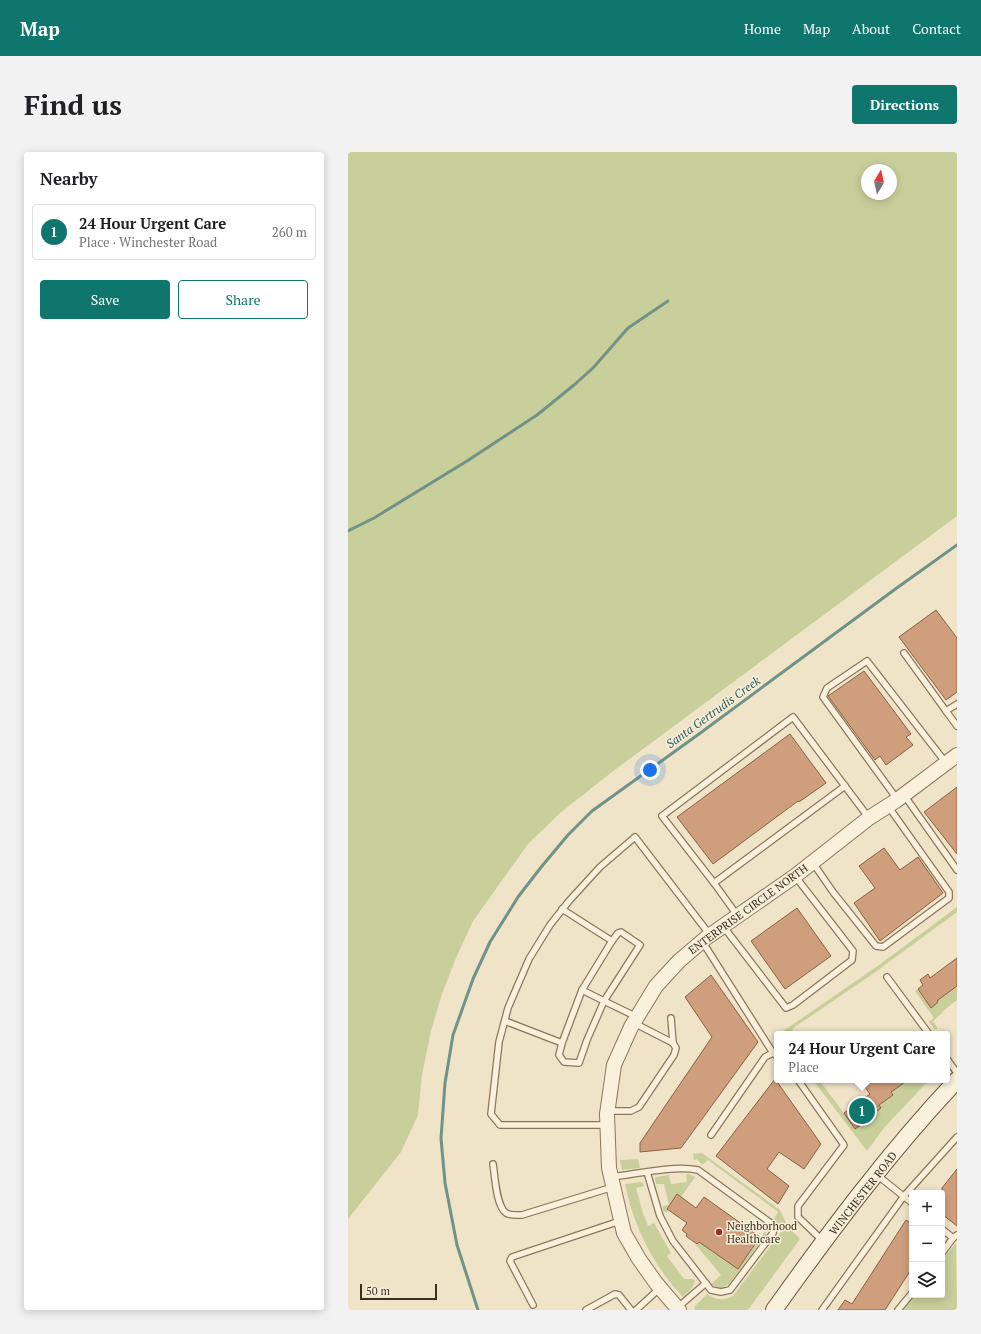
<!DOCTYPE html>
<meta charset="utf-8">
<style>
body{margin:0;font-family:"PT Serif",serif;background:#f2f2f2;color:#202124}
.controls{position:absolute;right:12px;bottom:12px;display:grid;overflow:hidden;border-radius:4px;box-shadow:0 2px 10px #0003}
.controls button{width:36px;height:36px;display:grid;place-items:center;padding:0;border:0;border-bottom:1px solid #e0e0e0;background:#fff;color:#202124;font:20px sans-serif}
.compass{position:absolute;left:513px;top:12px;width:36px;height:36px;border-radius:50%;background:#fff;box-shadow:0 2px 10px #0003;rotate:9deg}
.scale{position:absolute;left:12px;bottom:10px;width:77px;box-sizing:border-box;padding-left:4px;border:2px solid #3d2e20;border-top:0;font-size:11px;line-height:14px;white-space:nowrap;color:#3d2e20;-webkit-text-stroke:3px #f7eed8;paint-order:stroke}
.you{position:absolute;left:302px;top:618px;width:14px;height:14px;margin:-10px;border:3px solid #fff;border-radius:50%;background:#1a73e8;box-shadow:0 0 0 6px #1a73e833}
.badge{display:grid;place-items:center;width:26px;height:26px;border-radius:50%;background:#0f766e;color:#fff;font-size:13px;font-weight:700}
.pin{position:absolute;translate:-50% -50%;border:2px solid #fff;box-shadow:0 1px 4px #0006}
.popup{position:absolute;left:426px;top:879px;width:176px;height:52px;box-sizing:border-box;display:grid;place-content:center;border-radius:4px;background:#fff;filter:drop-shadow(0 1px 3px #0005);font-size:13px;white-space:nowrap;color:#757577}
.popup b{font-size:15px;color:#202124}
.popup::after{content:'';position:absolute;left:50%;top:100%;margin-left:-8px;border:8px solid transparent;border-top-color:#fff}
.list{margin:0;padding:0;list-style:none}
h2{display:flex;justify-content:space-between;align-items:center;height:52px;margin:0;padding:0 16px;font-size:17px}
h2 small{font-size:13px;font-weight:400;color:#757577}
.list li{display:grid;grid-template-columns:26px 1fr auto;gap:12px;align-items:center;box-sizing:border-box;height:56px;margin:0 8px 8px;padding:0 8px;border:1px solid #e0e0e0;border-radius:4px}
.list b{display:block;font-size:15px;white-space:nowrap}
.list p{margin:0;font-size:13px;white-space:nowrap;color:#757577}
.list em{font-size:13px;font-style:normal;color:#757577}
.actions{display:flex;gap:8px;padding:12px 16px}
.actions a{flex:1;padding:9px 0;border:1px solid #0f766e;border-radius:4px;text-align:center;font-size:14px;color:#0f766e}
.actions .main{background:#0f766e;color:#fff}
.icon{flex:none;width:22px;height:22px;fill:none;stroke:currentColor;stroke-width:2;stroke-linecap:round;stroke-linejoin:round}
.map{position:relative;flex:none;width:609px;height:1158px;overflow:hidden;border-radius:4px}
header{display:flex;align-items:center;gap:24px;box-sizing:border-box;height:56px;padding:0 20px;background:#0f766e;color:#fff}
header strong{font-size:19px}
nav{display:flex;gap:22px;margin-inline-start:auto;font-size:14px}
.intro{display:flex;align-items:center;justify-content:space-between;box-sizing:border-box;height:96px;padding:0 24px}
h1{margin:0;font-size:28px}
.button{padding:10px 18px;border-radius:4px;background:#0f766e;color:#fff;font-size:14px;font-weight:700}
main{display:flex;gap:24px;padding:0 24px}
aside{flex:1;background:#fff;border-radius:4px;box-shadow:0 2px 10px #0003}
.map>svg:first-child{display:block}
</style>
<header>
<strong>Map</strong>
<nav><a>Home</a><a>Map</a><a>About</a><a>Contact</a></nav>
</header>
<div class="intro"><h1>Find us</h1><a class="button">Directions</a></div>
<main>
<aside>
<h2>Nearby<small></small></h2>
<ul class="list">
<li><span class="badge">1</span><div><b>24 Hour Urgent Care</b><p>Place · Winchester Road</p></div><em>260 m</em></li>
</ul>
<div class="actions"><a class="main">Save</a><a>Share</a></div>
</aside>
<div class="map">
<svg width="609" height="1158" viewBox="0 0 609 1158">
<rect width="100%" height="100%" fill="#f0e4c8"/>
<!-- green -->
<g fill="#c9cf9b" fill-rule="evenodd">
<path d="M0,0H609V364L264,620L212,661L180,692L125,769L108,806L94,842L83,879L74,923L70,963L53,1000L0,1067ZM519,18H543V42H519Z"/>
<path d="M609,755V760L526,821L444,877L448,882H431L531,813Z"/>
<path d="M609,834V848L595,859L594,861L585,869L589,875V877H586L581,870L586,866L567,839L570,837L583,856L589,851L590,848Z"/>
<path d="M465,928H471L508,977L523,966L522,964L533,956L531,953L545,943L543,940L557,930L555,928H581L536,976L519,999Z"/>
<path d="M354,1001L432,1058L439,1073L452,1087L400,1158H348L346,1157L347,1154L359,1142C368,1148 375,1149 385,1144L433,1080L434,1077L426,1067L430,1060L360,1008L354,1013L349,1007L346,1008L345,1002Z"/>
<path d="M290,1007L292,1016L274,1018L272,1008Z"/>
<path d="M338,1022H341L347,1025L333,1045L329,1043L319,1056L321,1058L318,1061L315,1058V1054L321,1053L316,1032H308L307,1025L321,1023L323,1032L339,1030Z"/>
<path d="M295,1030L296,1034L288,1036L295,1061L300,1074L306,1071L323,1101L319,1104L336,1127H345L347,1129L344,1136L335,1145C305,1114 285,1073 277,1032Z"/>
<path d="M418,1078V1083L381,1132L372,1137L363,1132L373,1123L348,1093L351,1090L390,1117Z"/>
<path d="M608,1091L609,1158H555L567,1143H594V1108Z"/>
</g>
<g fill="none" stroke-linecap="round" stroke-linejoin="round">
<!-- stream -->
<g stroke="#6f938a" stroke-width="3">
<path d="M0,379L26,366L119,309L189,263L226,233L245,216L280,176L320,149"/>
<path d="M130,1158L109,1093L97,1031L93,986L97,931L105,883L125,827L142,790L170,745L194,714L220,683L244,659L351,582L546,438L609,393"/>
</g>
</g>
<!-- building -->
<g fill="#cf9f7d" stroke="#8d5f41">
<path d="M588,458L609,486V540L598,548L551,485Z"/>
<path d="M516,519L563,582L558,585L565,593L538,613L532,604L527,608L480,544Z"/>
<path d="M442,582L478,631L451,650L450,649L365,712L329,665Z"/>
<path d="M609,635V702L576,660Z"/>
<path d="M536,696L552,718L570,705L595,741L532,789L506,751L527,736L511,714Z"/>
<path d="M449,756L483,804L437,837L403,789Z"/>
<path d="M609,806V834L590,848L589,851L583,856L570,837L575,833L572,828L580,822L582,826Z"/>
<path d="M363,823L410,890L333,996L292,1000V991L364,885L337,845Z"/>
<path d="M427,927L473,992L456,1017L431,1000L419,1017L441,1034L430,1052L368,1004Z"/>
<path d="M512,928H560L543,940L545,943L531,953L533,956L522,964L523,966L507,977L496,961L522,942Z"/>
<path d="M609,1017V1074L594,1062V1036Z"/>
<path d="M329,1042L348,1056L356,1045L412,1085L390,1117L351,1090L349,1092L338,1084L339,1082L334,1078L339,1071L319,1057Z"/>
<path d="M558,1068L564,1072V1116L537,1158H490L497,1148L504,1152Z"/>
</g>
<g fill="none" stroke-linecap="round" stroke-linejoin="round">
<!-- service casing -->
<g stroke="#8d765c" stroke-width="8">
<g id="service">
<path d="M556,501L598,559"/>
<path d="M609,552L598,559L609,574"/>
<path d="M556,643L609,718"/>
<path d="M549,647L475,545L479,536L519,509L598,611"/>
<path d="M465,711L485,740L528,794L535,795L601,746V740L540,654"/>
<path d="M366,731L497,634"/>
<path d="M214,757L264,789L270,781L273,780L292,793L256,849L289,865"/>
<path d="M389,763L366,731L314,664L445,565L521,666"/>
<path d="M375,774L438,856L445,853L504,808L505,799L447,724"/>
<path d="M354,789L425,901"/>
<path d="M539,825L581,882"/>
<path d="M323,866L325,891"/>
<path d="M157,869L214,891L211,903L216,910L231,911L239,888L256,849L234,838"/>
<path d="M214,891L234,838L264,789"/>
<path d="M599,907L609,921"/>
<path d="M450,928L496,993L450,1054V1065L475,1089"/>
<path d="M260,959H283L291,955L326,903L328,896L325,891L286,871"/>
<path d="M258,973H152L143,962L151,890L160,856L181,807L202,773L221,749L252,715L287,685L362,783"/>
<path d="M363,983L417,905L425,901L429,904"/>
<path d="M145,1012C147,1024 148,1054 158,1061C163,1064 168,1063 174,1063L265,1035"/>
<path d="M529,1023L564,1051"/>
<path d="M263,1025C289,1022 325,1013 350,1018L424,1072L426,1075L425,1081L382,1138L373,1140L363,1138L325,1089L312,1064L299,1020"/>
<path d="M594,1077L605,1086"/>
<path d="M594,1101L605,1086L609,1083"/>
<path d="M185,1153L162,1109L164,1105L272,1069"/>
<path d="M329,1156L358,1131"/>
<path d="M238,1158L267,1142L271,1143L283,1158"/>
<path d="M288,1158L312,1136"/>
<path d="M474,1158L556,1044L609,985"/>
<path d="M550,1158L564,1141"/>
</g>
</g>
<!-- tertiary casing -->
<g stroke="#8d765c" stroke-width="16">
<path id="tertiary" d="M331,1158L308,1131L291,1107L276,1081L261,1016L259,962L266,913L283,875L308,834L331,809L358,786L447,724L521,666L549,648L609,603"/>
</g>
<!-- secondary casing -->
<g stroke="#6f573f" stroke-width="18">
<path id="secondary" d="M426,1158C483,1078 542,999 609,928"/>
</g>
<!-- service -->
<use href="#service" stroke="#faf1dc" stroke-width="5.5"/>
<!-- tertiary -->
<use href="#tertiary" stroke="#faf1dc" stroke-width="14"/>
<!-- secondary -->
<use href="#secondary" stroke="#faf1dc" stroke-width="16"/>
</g>
<!-- markers -->
<circle fill="#9e2a2b" stroke="#f7eed8" stroke-width="1.5" cx="371" cy="1080" r="4"/>
<g text-anchor="middle" dominant-baseline="central" stroke-width="3" stroke-linejoin="round" paint-order="stroke">
<!-- street labels -->
<g font-size="11" fill="#3d2e20" stroke="#f7eed8">
<text transform="translate(400 757) rotate(-36)">ENTERPRISE CIRCLE NORTH</text>
<text transform="translate(515 1041) rotate(-52)">WINCHESTER ROAD</text>
</g>
<!-- poi labels -->
<g font-size="11" fill="#3d2e20" stroke="#f7eed8" text-anchor="start">
<text x="379" y="1074">Neighborhood<tspan x="379" dy="13">Healthcare</tspan></text>
</g>
<!-- water labels -->
<g font-size="12" font-style="italic" fill="#2f5d5a" stroke="#f7eed8">
<text transform="translate(365 560) rotate(-36)">Santa Gertrudis Creek</text>
</g>
</g>
</svg>
<div class="controls">
<button>+</button>
<button>−</button>
<button><svg class="icon" aria-label="layers" viewBox="0 0 24 24"><path d="M12 4l9 5-9 5-9-5zM3 14l9 5 9-5"/></svg></button>
</div>
<svg class="compass" viewBox="-18 -18 36 36"><path d="M0-13l5 13h-10z" fill="#e53935"/><path d="M0 13l5-13h-10z" fill="#757577"/></svg>
<div class="scale">50 m</div>
<div class="you"></div>
<div class="pin badge" style="left:514px;top:959px">1</div>
<div class="popup"><b>24 Hour Urgent Care</b>Place</div>
</div>
</main>
